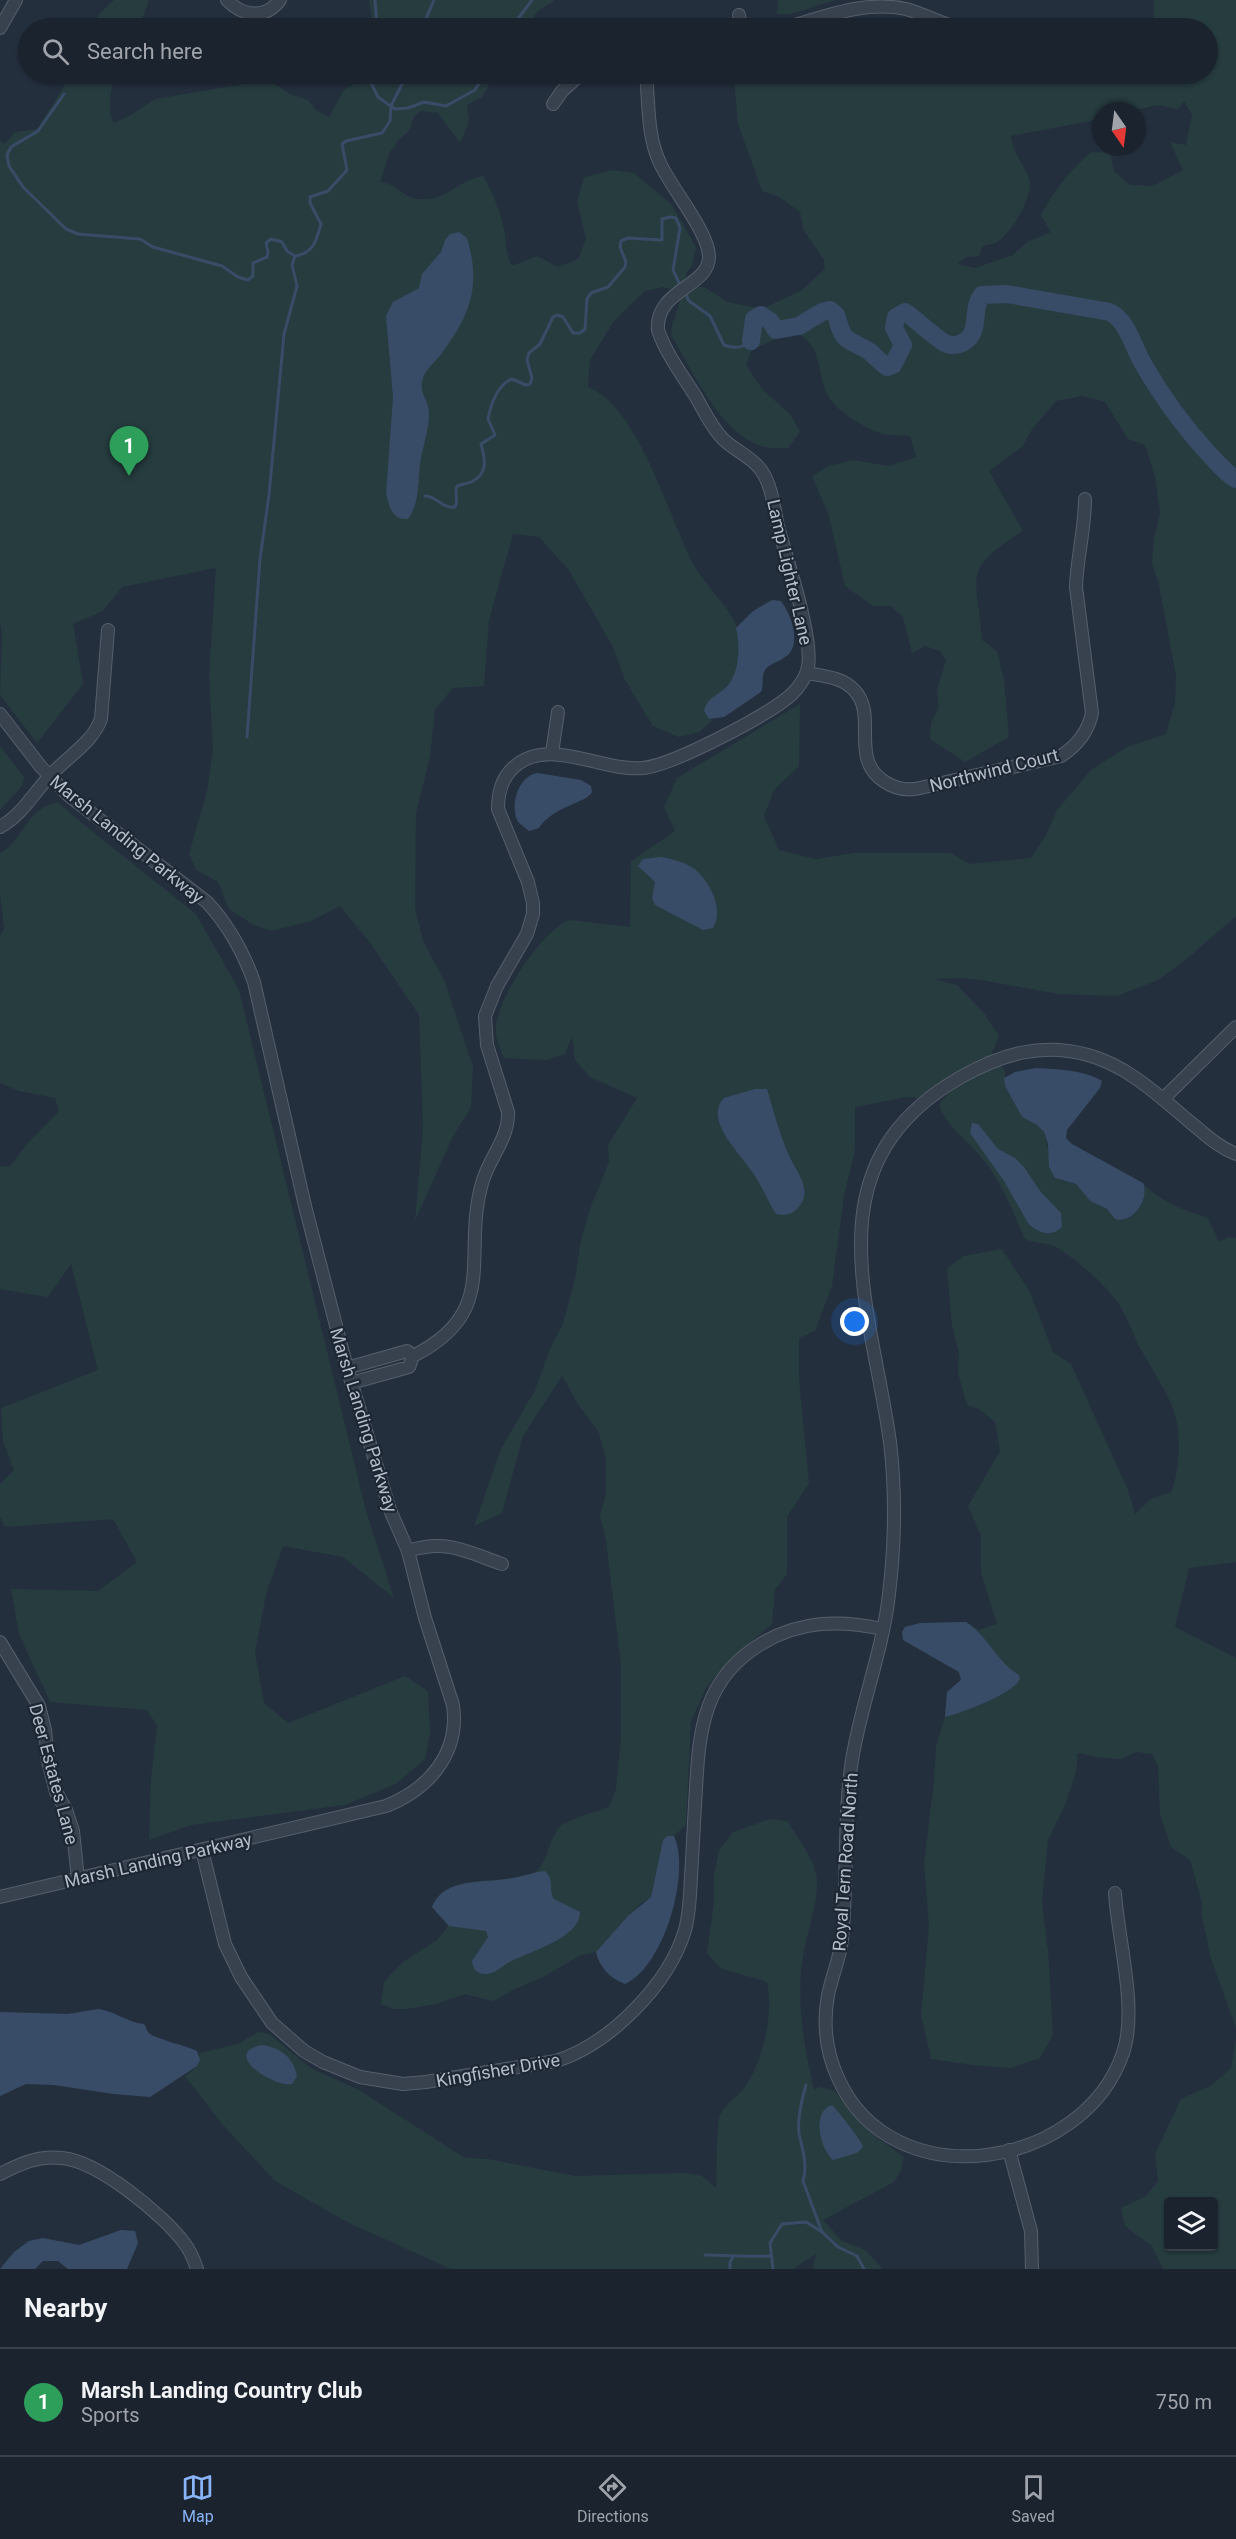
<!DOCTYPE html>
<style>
body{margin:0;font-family:Roboto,sans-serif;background:#282f3a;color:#f1f3f6}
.controls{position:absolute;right:18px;bottom:18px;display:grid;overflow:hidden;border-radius:6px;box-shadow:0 2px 4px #0004}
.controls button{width:54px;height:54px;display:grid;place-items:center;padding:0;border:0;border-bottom:2px solid #39404a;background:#1b232e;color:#f1f3f6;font:30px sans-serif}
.compass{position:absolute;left:1092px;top:102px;width:54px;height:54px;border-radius:50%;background:#1b232e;box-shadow:0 2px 4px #0004;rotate:166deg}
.you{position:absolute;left:855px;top:1322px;width:21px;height:21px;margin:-15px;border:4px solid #fff;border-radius:50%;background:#1a73e8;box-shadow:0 0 0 9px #1a73e833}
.badge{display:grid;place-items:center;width:39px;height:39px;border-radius:50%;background:#8ab4f8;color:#fff;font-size:20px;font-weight:700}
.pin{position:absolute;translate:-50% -50px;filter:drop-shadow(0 2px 3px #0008)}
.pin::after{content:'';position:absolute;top:32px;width:21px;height:18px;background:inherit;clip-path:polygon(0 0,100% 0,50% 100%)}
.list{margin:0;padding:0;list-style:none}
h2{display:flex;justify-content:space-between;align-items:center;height:78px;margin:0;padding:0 24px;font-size:26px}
h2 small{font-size:20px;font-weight:400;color:#a0a4aa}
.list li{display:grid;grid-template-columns:39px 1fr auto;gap:18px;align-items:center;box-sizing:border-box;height:108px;padding:0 24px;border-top:2px solid #39404a}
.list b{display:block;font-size:22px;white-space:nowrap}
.list p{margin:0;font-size:20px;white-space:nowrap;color:#a0a4aa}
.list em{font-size:20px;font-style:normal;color:#a0a4aa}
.icon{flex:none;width:33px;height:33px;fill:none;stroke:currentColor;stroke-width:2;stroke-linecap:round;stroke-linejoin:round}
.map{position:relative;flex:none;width:1236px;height:2269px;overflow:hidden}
.search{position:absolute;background:#1b232e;box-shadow:0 2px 4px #0004;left:18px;right:18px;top:18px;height:66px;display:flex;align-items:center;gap:15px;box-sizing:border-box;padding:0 21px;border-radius:33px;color:#a0a4aa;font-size:22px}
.sheet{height:186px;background:#1b232e}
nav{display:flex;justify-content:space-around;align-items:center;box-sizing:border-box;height:84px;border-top:2px solid #39404a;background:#1b232e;font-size:16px;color:#a0a4aa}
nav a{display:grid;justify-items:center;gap:3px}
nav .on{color:#8ab4f8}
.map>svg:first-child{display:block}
</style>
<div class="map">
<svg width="1236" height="2269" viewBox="0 0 1236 2269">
<rect width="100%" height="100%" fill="#242f3e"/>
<!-- green -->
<g fill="#263c3f" fill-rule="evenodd">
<path d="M114,0H149L139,28H90L101,12Z"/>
<path d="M369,0H554V1L539,10L525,28H373Z"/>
<path d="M778,0H835L791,14H777Z"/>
<path d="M1154,0H1236V916L1183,962L1158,980L1117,996L1059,994L981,980L960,978L934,979L957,985L984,1013L999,1036L991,1055L981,1059L918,1098L907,1097L855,1107V1150L844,1196L832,1286L815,1331L799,1338V1380L809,1483L787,1517V1574L775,1590L772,1624L729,1660L706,1688L691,1721L686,1825L674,1836H667L663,1840L651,1897L641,1903L596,1952L581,1955L543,1977L513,1990L493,2001L465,1994L436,2004L407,2009H394L381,2004L384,1982L403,1962L437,1940L448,1926L432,1907C446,1874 493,1884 522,1876C526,1875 532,1874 535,1872C547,1865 549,1835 562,1825C569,1819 599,1811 609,1807L616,1789L621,1738V1665L606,1541L600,1515L606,1494V1460L599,1433L578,1404L562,1376L523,1436L502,1513L474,1526L501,1449L535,1390L550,1349L563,1324L576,1275L580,1244L591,1206L609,1162L608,1145L637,1098L590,1077L575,1060L572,1037L565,1054L546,1060L504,1058C500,1048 495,1037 496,1027C497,999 543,928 570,920L630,927L631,861L675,831L664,807L677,778L800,704L799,766L774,790L764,816L779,850L816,859L854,853H950L970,864L1031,858L1045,837L1057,810L1091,770L1127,747L1166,734L1175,702L1176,675L1159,585L1152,563L1154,538L1160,513L1155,476L1145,445L1128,439L1105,402L1082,396L1056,401L1033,428L1022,447L989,471L1023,531C959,572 978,575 982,640L997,651L1004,680L1009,737L965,762L930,739L931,723L939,706L937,690L946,660L940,651L925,646L912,653L903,617L891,606H873L845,586L829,516L812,476L829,466L852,460L889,466L916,457L910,436C900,435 887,436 877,432C864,427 844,415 834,404C813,380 828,344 792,331L752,350L746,365L763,390L791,415L800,432L788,448C781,448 772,449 765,447C721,436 693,371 671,335C671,320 679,313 680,298L695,287H704L728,302L762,309L802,290L825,269L824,260L803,229L800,212L779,197L762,191L738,124L734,79L740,74H821L824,78L842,79L858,74H1208V28H1153ZM1184,101L1192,115L1186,145L1170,142L1183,170L1153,186L1130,185L1114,171L1110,153L1092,152C1073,166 1051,194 1041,216L1051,232L1027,242L1013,255L975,268L958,264L966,257L979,256L983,246C987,245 993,244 997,242C1011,233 1031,200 1030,183C1029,170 1013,156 1011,136L1101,119V111H1132L1157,105L1178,109Z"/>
<path d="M68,74H116C110,91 107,106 113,123L131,115L155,99L268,80L290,94L308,100L316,110L329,117L344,90L358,81L364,74H495L482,97L467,105L469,122L460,143L438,113L420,111L414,117L409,131L399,139L389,154L380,182C393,182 403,197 418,199C446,202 458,180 483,176C493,193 502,215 505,234C507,248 505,253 512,266L537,256L558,267L578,259L586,239L577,202L584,177L613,170L634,173L671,204L696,247L692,266L686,273L687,280L674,290L663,287L645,291L614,321L590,360L588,387C638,406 669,517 693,564C708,590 739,614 742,645C743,651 740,656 738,662C731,690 727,691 707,710L712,721L699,732L679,737L653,726L625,680L612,645L568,569L539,537L513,534L489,620L484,686L453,688L435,710L430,757L416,813L415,908L423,941L445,982L473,1067L471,1108L453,1136L415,1221L423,1128L419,1015L371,944L340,906L311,921L271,931L252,924L229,909L218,882L196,870L189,854L207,791L213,749L209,675L216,568L122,587L103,611L73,624L83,684L37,743L0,695L2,633L0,622V141L5,144L15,132L37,129L62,90Z"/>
<path d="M0,746L24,777L22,786L0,810Z"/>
<path d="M58,802L83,824L196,914L239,990L366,1511L394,1598L343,1557L283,1546L266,1594L255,1653L264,1703L288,1723L405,1676L428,1691L430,1735L425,1759L396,1784L345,1805L191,1825L149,1840L151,1779L157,1726L147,1710L50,1702L19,1634L11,1589L98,1591L137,1562L113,1519L5,1527L0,1517V1484L14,1470L3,1442L1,1408L98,1370L71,1264L48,1297L0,1289V1167L10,1166L27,1144L59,1111L55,1098L19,1091L0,1083V936L4,929L0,893V853C25,839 25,809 58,802Z"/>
<path d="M994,1066L1002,1067L1005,1072V1086L1022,1117L1037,1125L1044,1132L1055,1178L1076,1184L1090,1201L1107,1209L1115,1219C1136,1223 1140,1205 1145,1189L1143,1183C1161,1202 1184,1210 1208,1218L1219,1242L1229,1237L1236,1238V1562L1189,1568L1175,1627L1236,1658V2028L1211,1959L1201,1912L1202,1903L1190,1860L1171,1847L1160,1814L1158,1766L1152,1754L1136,1752L1121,1759L1096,1757L1078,1753L1076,1772L1066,1803L1048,1840L1042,1902L1048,1951L1053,2035L1040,2058L1011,2068L972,2065L931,2059L921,2015L929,1926L924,1864L934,1781L936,1745L945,1717L947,1692L961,1680L958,1672L903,1640L902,1632L905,1627L920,1623L966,1622L979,1630L997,1624L981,1573V1536L968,1506L1000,1451L995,1422L979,1409L967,1405L958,1373L959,1353L952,1326L947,1268L964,1256L1002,1249L1030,1292L1053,1352L1071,1364L1128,1490L1135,1514L1151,1499L1171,1492C1180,1471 1181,1437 1175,1415C1171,1398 1152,1369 1143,1353C1134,1339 1130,1322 1121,1308C1110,1288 1077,1260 1058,1248C1046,1241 1035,1245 1024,1238C1014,1213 1004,1189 989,1167C974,1145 948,1130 939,1105C951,1086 974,1077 994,1066Z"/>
<path d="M770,1819L787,1821C797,1837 811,1854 816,1873C822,1896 802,1945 801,1972C798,2011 805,2052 814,2090L820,2087L835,2091L861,2122L875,2136L904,2157L901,2170L894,2182L823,2220L842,2241L865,2250L883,2269H813L816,2254L793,2269H451L349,2223L275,2181L222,2124L185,2076C194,2070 200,2064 199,2053L238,2044L258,2032L269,2034L311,2068L359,2090L465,2158L488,2159L575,2176L686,2173L702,2176L716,2188C717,2175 716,2124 720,2115C725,2104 738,2096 745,2087C763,2061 774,2013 767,1982L720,1968L707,1953L714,1902V1877L719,1850L733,1832Z"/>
<path d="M1236,2039V2269H1163L1152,2246L1125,2226L1121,2208L1146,2196L1158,2181L1155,2154L1181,2099L1212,2085L1231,2068ZM1168,2202H1214V2246H1168Z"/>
</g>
<!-- water -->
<g fill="#394c67">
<path d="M459,232L467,238C481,285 471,314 442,353C437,360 426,369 423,378C418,394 429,399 429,413C429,428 424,443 421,458C417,478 421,502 408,519C392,520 390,508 386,494L393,397L386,316L393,302L419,288L422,274L441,252L445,240L450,234Z"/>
<path d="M772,600L781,601C791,614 803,646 785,657C779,662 770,663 765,670C761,676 764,685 761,692L724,717L709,719L704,711C708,695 721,695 729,684C740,669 740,644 736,628L753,611Z"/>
<path d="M537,773L581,780L591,786L592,792C587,803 553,806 539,828L529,831L518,822C510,806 517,777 537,773Z"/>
<path d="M661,857C674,859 687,863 697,871C711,884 724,911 713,928L703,930L655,905L652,898L655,882L638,866L643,859Z"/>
<path d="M1036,1068C1057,1069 1084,1070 1102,1081L1100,1088L1067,1130L1066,1138L1072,1144L1143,1183C1150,1198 1133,1225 1115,1219L1107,1209L1090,1201L1076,1184L1055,1178L1049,1167L1048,1144L1044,1132L1037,1125L1022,1117L1005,1086L1004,1078L1015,1072Z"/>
<path d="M755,1089H767C773,1109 779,1132 787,1151C794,1170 816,1190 797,1209C791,1215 784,1216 776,1214C768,1202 763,1188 755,1176C744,1157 702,1121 724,1098Z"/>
<path d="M972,1123L978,1124L998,1149L1015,1158L1024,1167L1040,1191L1061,1213L1062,1227C1051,1238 1038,1233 1028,1223L1004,1181L970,1133Z"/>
<path d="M966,1622C988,1636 996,1661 1019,1675L1020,1679C1013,1694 962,1713 945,1717L947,1692L961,1680L959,1672L903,1640L902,1632L905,1627L920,1623Z"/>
<path d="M667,1836H674C691,1873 664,1967 625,1984C611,1979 599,1967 596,1952L628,1916L651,1897L663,1840Z"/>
<path d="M545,1871C555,1880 548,1890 554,1899L580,1912C581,1937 530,1952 511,1961C504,1965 496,1973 487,1974C477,1975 473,1969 472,1961L488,1937L486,1931L449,1926L432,1907C445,1876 485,1884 513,1878C524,1876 534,1872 545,1871Z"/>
<path d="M98,2009C115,2011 128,2023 144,2024C146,2026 146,2030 148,2032C151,2038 188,2046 197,2051L200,2060L197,2066L150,2097L113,2094L54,2085L26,2084L0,2096V2012L68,2014Z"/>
<path d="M262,2045C280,2048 293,2056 297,2076L292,2084C274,2088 220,2053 262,2045Z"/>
<path d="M832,2105C837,2110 862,2141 863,2147L857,2153L833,2160C820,2149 811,2111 832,2105Z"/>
<path d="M121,2230L135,2231L138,2243L127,2269H68L58,2261H43L35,2269H0L14,2252L29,2241L43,2238L79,2245Z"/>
</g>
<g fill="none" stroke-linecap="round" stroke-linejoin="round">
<!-- stream -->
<g stroke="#394c67" stroke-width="3">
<path d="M375,0L377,28"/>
<path d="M422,28L434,0"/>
<path d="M511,28L532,0"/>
<path d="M369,74L368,77L378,97L395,109L408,108L424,102L446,106L475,90L485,74"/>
<path d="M64,94L38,131L11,147L7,155L9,166L23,187L66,229L78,234L140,239L153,247L222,266L238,277L248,280L253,276V263L267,257L268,252L266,243L271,239L282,242L287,251L295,256C314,253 316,241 321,224L310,203V197L328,191L347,170L342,144L346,141L382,133L390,121L391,106L407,74"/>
<path d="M685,293L689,301L710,316L724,345C735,349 743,348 751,341"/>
<path d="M425,496C437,496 442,509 455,507C459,500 454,493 457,486C461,484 467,484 471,482C489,474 485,458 481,444L495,435L488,419C491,404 497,385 512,379L526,385L530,384L532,378L527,360L529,353L540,344L553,317L557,315L563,317L573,333H580L585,329L587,299L591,293L608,287L625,267L626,262L620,247L621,241L628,238L662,240V219L670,217L676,218L680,228L673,270L681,287"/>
<path d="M247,737L260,559L269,495L284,334L297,286L292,265L295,256"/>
<path d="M806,2085C802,2099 797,2118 799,2133C802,2149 808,2164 803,2181L822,2232"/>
<path d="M705,2255C727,2255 748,2257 771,2256"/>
<path d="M730,2269V2262L733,2257"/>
<path d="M773,2269L770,2243L782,2224L806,2222L822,2232L838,2247L857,2256L864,2269"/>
</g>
<!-- river -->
<path stroke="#394c67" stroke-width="18" d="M751,341L754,319L761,315L770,321L776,330L799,326L822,312L830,310L836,315C844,344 845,337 869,351C875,356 880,362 887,367L893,365L903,345L894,328L896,317L905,312C917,320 936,339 947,344C957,348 970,341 973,331C978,317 973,307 982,295L1007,294L1110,312C1128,322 1132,344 1142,362C1161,395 1183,426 1209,454C1218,463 1225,473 1236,479"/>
<!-- street casing -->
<g stroke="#565f6c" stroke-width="14">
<g id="street">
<path d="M227,0C242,16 265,20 280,0"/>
<path d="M739,15L741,28"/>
<path d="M0,28L16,0"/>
<path d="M785,28C825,17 864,0 906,9C924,14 940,23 958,28"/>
<path d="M553,104L562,91L581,74"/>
<path d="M807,673C823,676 842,677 854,690C879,715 848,759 885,782C896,789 908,791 920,788L1061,756C1078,745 1088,732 1092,713L1076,587C1077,557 1085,529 1085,499"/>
<path d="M0,714L41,767L68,795L207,902C229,926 243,951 254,982L305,1206L347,1368L390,1510L408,1551L425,1618L453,1705C460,1753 429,1789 386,1806L0,1897"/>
<path d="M552,753L558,712"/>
<path d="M0,827C22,815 32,795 49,777C66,757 92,744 101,719L108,630"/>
<path d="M1163,1099L1236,1027"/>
<path d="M347,1368L407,1351L413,1356"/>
<path d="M351,1383L409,1367L413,1356C503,1311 460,1254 483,1180C490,1157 509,1138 508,1112L487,1045L485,1016L497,986L527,934L533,914V903L528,882L498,809C498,793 501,779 513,768C547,735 601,772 643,768C673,765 769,715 792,694C798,688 804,680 807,671C816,645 787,560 779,530C774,511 773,487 761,470C751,456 735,451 723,439C711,427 704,411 696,397C683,376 666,354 658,330C655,289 710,287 709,256C708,231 671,188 660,163C647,137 649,102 646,74"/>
<path d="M408,1551C447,1539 465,1551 502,1564"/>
<path d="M0,1642L39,1706L45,1730L48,1761L56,1792L66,1810L73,1831L78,1879"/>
<path d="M202,1850L225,1944L241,1977L272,2023L304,2051L323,2062L360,2077L403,2084L426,2082L556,2061C610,2044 669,1984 685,1930C690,1912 690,1894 691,1876C693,1847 694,1818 696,1789C699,1730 704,1678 761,1644C800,1620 840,1620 883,1629"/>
<path d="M1115,1893C1118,1940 1138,2009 1123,2053C1083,2170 892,2200 838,2078C826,2052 823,2023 828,1995C832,1976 840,1958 842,1939C848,1880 843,1819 852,1760C861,1704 883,1650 889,1594C895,1544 896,1493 890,1442C871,1305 808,1164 961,1077C1002,1054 1042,1042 1088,1055C1128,1066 1158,1095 1190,1122C1205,1134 1218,1147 1236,1154"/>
<path d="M1009,2150L1031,2231L1032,2269"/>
<path d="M0,2174C20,2164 38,2155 62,2158C98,2161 164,2215 185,2244C191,2252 194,2260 197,2269"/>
</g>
</g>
<!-- street -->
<use href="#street" stroke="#38414e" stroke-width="12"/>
</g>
<g text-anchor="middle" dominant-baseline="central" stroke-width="4.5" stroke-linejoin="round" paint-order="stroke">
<!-- street labels -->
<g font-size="18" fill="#b4bcc9" stroke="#1d2633">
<text transform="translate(790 572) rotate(77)">Lamp Lighter Lane</text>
<text transform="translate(994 770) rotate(-14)">Northwind Court</text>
<text transform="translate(127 839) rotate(39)">Marsh Landing Parkway</text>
<text transform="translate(364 1420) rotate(73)">Marsh Landing Parkway</text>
<text transform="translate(54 1774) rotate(75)">Deer Estates Lane</text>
<text transform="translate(158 1860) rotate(-13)">Marsh Landing Parkway</text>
<text transform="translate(845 1862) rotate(-86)">Royal Tern Road North</text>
<text transform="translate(498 2070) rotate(-10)">Kingfisher Drive</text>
</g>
</g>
</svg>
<div class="controls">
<button><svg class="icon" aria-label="layers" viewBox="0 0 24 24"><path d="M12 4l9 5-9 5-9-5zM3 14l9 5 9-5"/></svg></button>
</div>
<svg class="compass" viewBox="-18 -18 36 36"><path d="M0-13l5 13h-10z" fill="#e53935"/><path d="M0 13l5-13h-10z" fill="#a0a4aa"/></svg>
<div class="you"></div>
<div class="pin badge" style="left:129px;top:476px;background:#2e9e5b">1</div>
<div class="search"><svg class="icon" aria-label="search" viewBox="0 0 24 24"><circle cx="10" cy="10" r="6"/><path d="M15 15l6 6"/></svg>Search here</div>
</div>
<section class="sheet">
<h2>Nearby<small></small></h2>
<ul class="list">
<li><span class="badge" style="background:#2e9e5b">1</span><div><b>Marsh Landing Country Club</b><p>Sports</p></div><em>750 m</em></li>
</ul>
</section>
<nav>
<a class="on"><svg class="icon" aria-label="map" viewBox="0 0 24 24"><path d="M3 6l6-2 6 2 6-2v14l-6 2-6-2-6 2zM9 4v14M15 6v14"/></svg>Map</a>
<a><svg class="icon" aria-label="directions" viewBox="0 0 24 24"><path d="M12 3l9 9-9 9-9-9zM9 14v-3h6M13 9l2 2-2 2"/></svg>Directions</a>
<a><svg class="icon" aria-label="saved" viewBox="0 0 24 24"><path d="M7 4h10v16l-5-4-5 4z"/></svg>Saved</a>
</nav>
